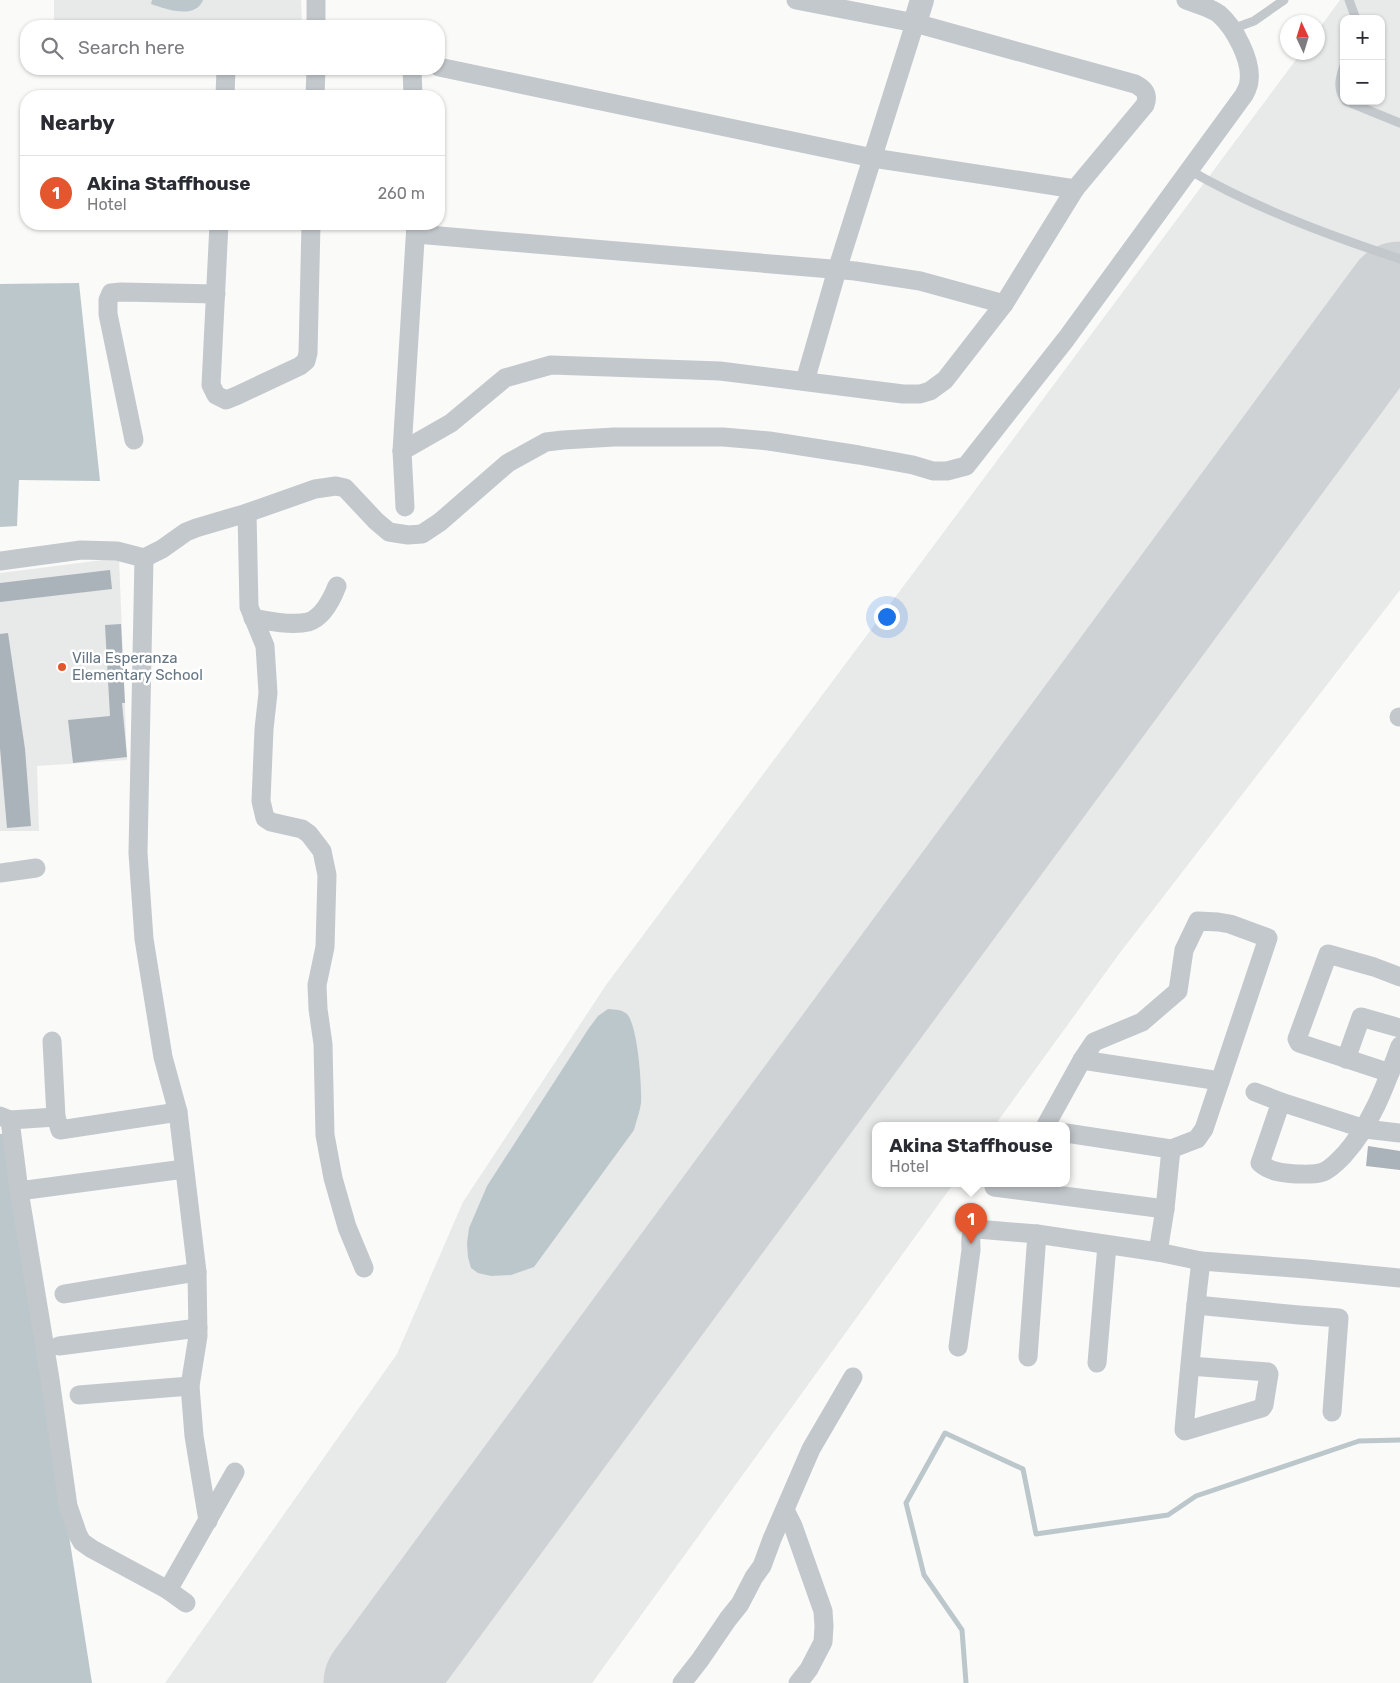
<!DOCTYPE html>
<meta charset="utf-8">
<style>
body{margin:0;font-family:Rubik,sans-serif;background:#f2f2f3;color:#2b2b33}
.controls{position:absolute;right:15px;top:15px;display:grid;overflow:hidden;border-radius:10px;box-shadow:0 1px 4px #0004}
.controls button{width:45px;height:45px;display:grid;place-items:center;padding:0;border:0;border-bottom:1px solid #e1e1e2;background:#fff;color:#2b2b33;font:25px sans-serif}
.compass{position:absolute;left:1280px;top:15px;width:45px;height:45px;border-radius:50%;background:#fff;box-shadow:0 1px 4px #0004;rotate:356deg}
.you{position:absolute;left:886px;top:616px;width:18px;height:18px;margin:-12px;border:4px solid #fff;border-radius:50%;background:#1a73e8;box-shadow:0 0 0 8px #1a73e833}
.badge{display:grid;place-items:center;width:32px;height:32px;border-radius:50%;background:#e4572e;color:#fff;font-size:16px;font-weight:700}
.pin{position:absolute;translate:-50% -41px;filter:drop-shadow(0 1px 2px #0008)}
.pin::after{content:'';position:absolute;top:26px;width:18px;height:15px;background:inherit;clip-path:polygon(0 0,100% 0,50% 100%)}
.popup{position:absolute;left:872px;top:1122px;width:198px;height:65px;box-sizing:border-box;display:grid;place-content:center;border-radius:10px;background:#fff;filter:drop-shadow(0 1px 4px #0005);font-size:16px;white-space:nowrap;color:#7c7c81}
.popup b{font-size:19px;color:#2b2b33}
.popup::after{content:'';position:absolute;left:50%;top:100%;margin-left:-10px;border:10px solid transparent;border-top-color:#fff}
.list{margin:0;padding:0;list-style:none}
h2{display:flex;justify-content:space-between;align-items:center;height:65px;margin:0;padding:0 20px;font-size:21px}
h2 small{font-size:16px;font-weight:400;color:#7c7c81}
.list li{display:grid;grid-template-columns:32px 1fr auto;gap:15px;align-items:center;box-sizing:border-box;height:75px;padding:0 20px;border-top:1px solid #e1e1e2}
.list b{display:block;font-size:19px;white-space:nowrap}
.list p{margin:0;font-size:16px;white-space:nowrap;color:#7c7c81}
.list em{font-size:16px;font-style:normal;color:#7c7c81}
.icon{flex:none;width:28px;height:28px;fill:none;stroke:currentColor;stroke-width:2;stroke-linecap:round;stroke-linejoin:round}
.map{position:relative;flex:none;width:1400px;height:1683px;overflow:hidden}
.search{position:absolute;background:#fff;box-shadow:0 1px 4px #0004;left:20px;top:20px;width:425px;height:55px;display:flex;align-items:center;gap:12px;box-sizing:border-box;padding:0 18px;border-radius:20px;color:#7c7c81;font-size:19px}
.panel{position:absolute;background:#fff;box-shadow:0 1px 4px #0004;left:20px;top:90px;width:425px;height:140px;border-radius:20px}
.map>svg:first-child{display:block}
</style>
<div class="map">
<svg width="1400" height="1683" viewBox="0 0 1400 1683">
<rect width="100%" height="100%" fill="#fafaf8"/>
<!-- built -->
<g fill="#e8e9e9" fill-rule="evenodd">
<path d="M54,0H301L302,25L54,26Z"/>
<path d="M1340,0H1400V590L1119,954L995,1125H876V1183H954L592,1683H165L397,1354L463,1202L606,985L1301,53L1318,52V30ZM1344,19H1381V101H1344Z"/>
<path d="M119,558L127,760L37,766L39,831H0V573Z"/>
</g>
<!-- water -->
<g fill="#bbc7cb">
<path d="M152,0H203C195,20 166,9 151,4Z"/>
<path d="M79,283L100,481L19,480L17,526L0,527V284Z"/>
<path d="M608,1009C616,1010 621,1009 627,1014C638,1026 642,1087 641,1103C640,1112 636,1121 634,1130L534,1267L511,1275L491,1276L478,1273L471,1268L468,1257L467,1243L469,1228L487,1186L589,1028L598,1016Z"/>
<path d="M6,1133L92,1683H0V1134Z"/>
</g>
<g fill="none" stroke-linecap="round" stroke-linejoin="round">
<!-- stream -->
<path stroke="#bbc7cb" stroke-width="5" d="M966,1683L962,1630L924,1575L906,1503L945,1433L1023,1469L1036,1534L1168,1515L1196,1496L1359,1441L1400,1440"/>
<!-- taxiway -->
<path stroke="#ced2d4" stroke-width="44" d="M609,1369L597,1425C573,1446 544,1421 561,1393Z"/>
<!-- runway -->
<path stroke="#ced2d4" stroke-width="109" d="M378,1683L1400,296"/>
</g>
<!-- building -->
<g fill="#aab3b9">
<path d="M110,570L112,589L0,602V583Z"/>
<path d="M121,624L125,703H122L127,757L73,763L68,720L110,716L105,625Z"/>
<path d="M8,633L25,749L31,826L7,828L0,748V634Z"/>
<path d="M1368,1146L1400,1151V1170L1366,1166Z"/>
</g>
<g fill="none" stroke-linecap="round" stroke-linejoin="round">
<!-- service -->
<g stroke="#c3c8cc" stroke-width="9">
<path d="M1349,0L1356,19"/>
<path d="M1232,29L1254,21L1284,0"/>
<path d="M1344,66C1340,77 1337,88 1344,98"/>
<path d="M1346,101L1400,123"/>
<path d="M1189,170C1255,208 1328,235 1400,259"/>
</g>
<!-- minor -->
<g stroke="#c3c8cc" stroke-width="19">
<path d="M316,26V0"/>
<path d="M439,67L873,158L1075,189"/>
<path d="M412,69L413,96"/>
<path d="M225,96L226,69"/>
<path d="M315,96L316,69"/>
<path d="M219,224L211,385L216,395L226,400L236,396L300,366L306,361L308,353L311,224"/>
<path d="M416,234L855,271L920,281L1004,304"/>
<path d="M805,381L837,270L915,23"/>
<path d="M134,440L108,314V300L111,293L121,292L216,294"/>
<path d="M402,451L451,423L505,378L551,365L720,371L903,394H920L930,391L945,380L1004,304L1075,189L1145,105C1149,94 1145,89 1135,84L915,23L796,0"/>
<path d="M405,507L402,451L416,224"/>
<path d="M247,513L249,607L265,646L268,693L264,729L261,801L265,818L271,822L302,829L309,834L322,851L327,875L325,947L317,985L318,1009L323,1044L325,1135L333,1178L347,1227L364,1268"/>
<path d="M144,558L138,853L144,939L163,1057L178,1112L197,1272L198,1336L190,1386L194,1436L208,1521"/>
<path d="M0,561L81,550L117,551L144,558L162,549L186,532L196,528L247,513L315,489L336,486L345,488L376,521L389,532L408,535L422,534L440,522L508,463L546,442L563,440L614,437H723L769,441L859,455L913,465L933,471H947L966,466L1066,339L1244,95C1246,91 1249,86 1249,81C1252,60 1234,27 1219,14C1210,7 1196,4 1186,0"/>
<path d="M253,618C268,621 292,626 308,622C322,618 332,599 337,586"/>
<path d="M1399,717H1400"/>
<path d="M0,873L36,868"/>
<path d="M52,1041L56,1117L60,1130L178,1112"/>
<path d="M1346,1059L1361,1017L1400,1028"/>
<path d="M1082,1060L1220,1081"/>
<path d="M1390,1073L1299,1043L1297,1039L1328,954L1374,967L1400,977"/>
<path d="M1255,1092L1281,1102L1365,1129L1400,1133"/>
<path d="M1281,1102L1260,1163C1270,1172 1283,1173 1296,1174C1304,1174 1316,1175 1323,1172C1331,1169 1338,1161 1344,1155C1372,1124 1386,1084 1400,1046"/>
<path d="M0,1116L10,1120L56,1117"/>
<path d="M10,1120L19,1191L50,1379L68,1506L78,1535L82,1542L92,1549L168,1590L186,1603"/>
<path d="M1046,1125L1082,1060L1094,1042L1142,1022L1178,991L1184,950L1198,921L1218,922L1230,924L1268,938L1204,1129L1197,1139L1171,1149L1165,1209L1158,1252"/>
<path d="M1066,1133L1171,1149"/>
<path d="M994,1187L1165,1209"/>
<path d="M19,1191L184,1169"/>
<path d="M64,1294L197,1272"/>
<path d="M1196,1305L1299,1315L1339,1318L1332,1412"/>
<path d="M59,1346L198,1328"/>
<path d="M958,1347L971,1250C971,1241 969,1234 977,1229L1037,1234L1158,1252L1201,1261L1307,1269L1400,1278"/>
<path d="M1028,1357L1037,1234"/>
<path d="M1097,1363L1107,1245"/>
<path d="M1190,1366L1268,1372L1269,1374L1264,1405L1262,1408L1185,1431L1184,1430C1189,1373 1194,1317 1201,1261"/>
<path d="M79,1395L190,1386"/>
<path d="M785,1510L793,1526L823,1611L824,1626L823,1642L809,1669L798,1683"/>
<path d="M168,1590L235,1472"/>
<path d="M682,1683L700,1660L728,1619L740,1604L754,1577L762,1566L772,1539L811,1449L853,1377"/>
</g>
<!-- tertiary -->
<path stroke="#c3c8cc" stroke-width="24" d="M915,23L922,0"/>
</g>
<!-- markers -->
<circle fill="#e4572e" stroke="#fff" stroke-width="2" cx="62" cy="667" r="5"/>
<g text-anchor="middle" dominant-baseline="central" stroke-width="5" stroke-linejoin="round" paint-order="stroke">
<!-- poi labels -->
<g font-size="15" fill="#657683" stroke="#fff" text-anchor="start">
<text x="72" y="658">Villa Esperanza<tspan x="72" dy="17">Elementary School</tspan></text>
</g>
</g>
</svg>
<div class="controls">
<button>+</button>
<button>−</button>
</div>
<svg class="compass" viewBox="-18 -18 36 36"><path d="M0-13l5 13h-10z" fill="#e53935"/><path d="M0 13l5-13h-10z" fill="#7c7c81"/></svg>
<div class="you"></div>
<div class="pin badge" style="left:971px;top:1244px">1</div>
<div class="popup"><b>Akina Staffhouse</b>Hotel</div>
<div class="search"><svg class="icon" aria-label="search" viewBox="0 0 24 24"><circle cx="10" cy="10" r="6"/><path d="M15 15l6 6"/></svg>Search here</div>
<section class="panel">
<h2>Nearby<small></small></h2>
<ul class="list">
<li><span class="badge">1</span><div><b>Akina Staffhouse</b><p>Hotel</p></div><em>260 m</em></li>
</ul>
</section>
</div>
